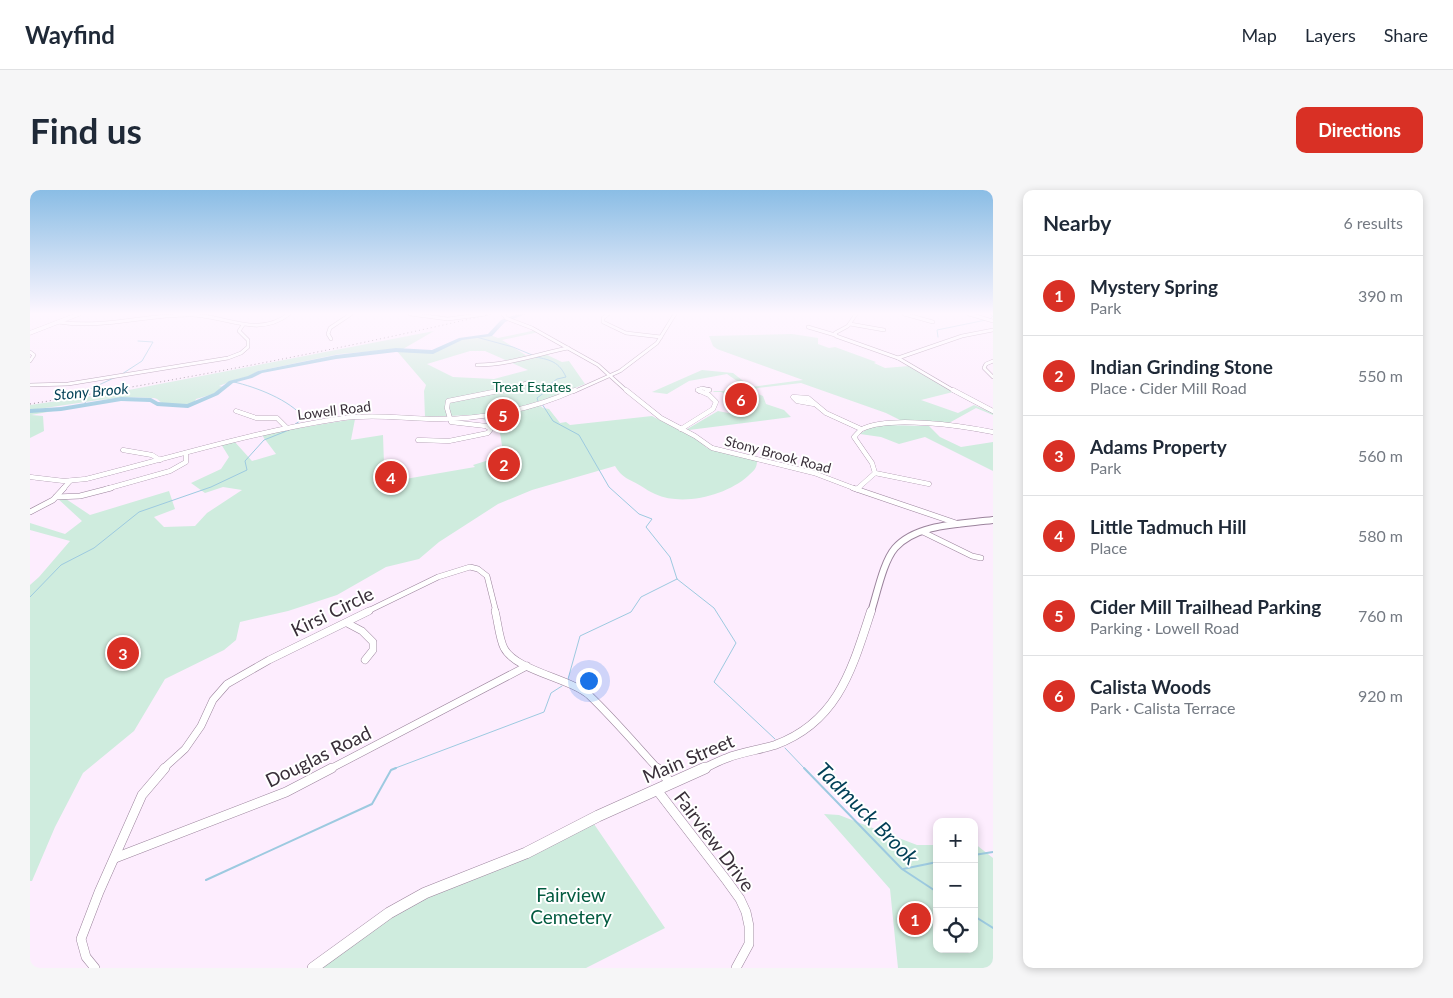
<!DOCTYPE html>
<meta charset="utf-8">
<style>
body{margin:0;font-family:Lato,sans-serif;background:#f6f6f7;color:#1f2937}
.controls{position:absolute;right:15px;bottom:15px;display:grid;overflow:hidden;border-radius:10px;box-shadow:0 2px 8px #0003}
.controls button{width:45px;height:45px;display:grid;place-items:center;padding:0;border:0;border-bottom:1px solid #e0e1e3;background:#fff;color:#1f2937;font:25px sans-serif}
.you{position:absolute;left:558px;top:490px;width:18px;height:18px;margin:-12px;border:4px solid #fff;border-radius:50%;background:#1a73e8;box-shadow:0 0 0 8px #1a73e833}
.badge{display:grid;place-items:center;width:32px;height:32px;border-radius:50%;background:#d93025;color:#fff;font-size:16px;font-weight:700}
.pin{position:absolute;translate:-50% -50%;border:2px solid #fff;box-shadow:0 1px 5px #0006}
.list{margin:0;padding:0;list-style:none}
h2{display:flex;justify-content:space-between;align-items:center;height:65px;margin:0;padding:0 20px;font-size:21px}
h2 small{font-size:16px;font-weight:400;color:#747a83}
.list li{display:grid;grid-template-columns:32px 1fr auto;gap:15px;align-items:center;box-sizing:border-box;height:80px;padding:0 20px;border-top:1px solid #e0e1e3}
.list b{display:block;font-size:19px;white-space:nowrap}
.list p{margin:0;font-size:16px;white-space:nowrap;color:#747a83}
.list em{font-size:16px;font-style:normal;color:#747a83}
.icon{flex:none;width:28px;height:28px;fill:none;stroke:currentColor;stroke-width:2;stroke-linecap:round;stroke-linejoin:round}
.map{position:relative;flex:none;width:963px;height:778px;overflow:hidden;border-radius:10px}
header{display:flex;align-items:center;gap:30px;box-sizing:border-box;height:70px;padding:0 25px;background:#fff;border-bottom:1px solid #e0e1e3}
header strong{font-size:24px}
nav{display:flex;gap:28px;margin-inline-start:auto;font-size:18px}
.intro{display:flex;align-items:center;justify-content:space-between;box-sizing:border-box;height:120px;padding:0 30px}
h1{margin:0;font-size:35px}
.button{padding:12px 22px;border-radius:10px;background:#d93025;color:#fff;font-size:18px;font-weight:700}
main{display:flex;gap:30px;padding:0 30px}
aside{flex:1;background:#fff;border-radius:10px;box-shadow:0 2px 8px #0003}
.map>svg:first-child{display:block}
</style>
<header>
<strong>Wayfind</strong>
<nav><a>Map</a><a>Layers</a><a>Share</a></nav>
</header>
<div class="intro"><h1>Find us</h1><a class="button">Directions</a></div>
<main>
<div class="map">
<svg width="963" height="778" viewBox="0 0 963 778">
<rect width="100%" height="100%" fill="#fdedfe"/>
<!-- green -->
<g fill="#cfecde" fill-rule="evenodd">
<path d="M506,140L509,142L472,150L497,166L513,163L532,172L539,171L555,194L517,209L466,224L395,227L394,201L396,195L366,160L403,162L431,149L460,145L468,148ZM440,161H455L498,180L464,189L423,187L397,174Z"/>
<path d="M404,141L373,159L309,164L228,181L218,187L207,189L189,196L194,197L183,204L166,209L164,213C157,216 142,217 134,214C129,212 129,209 124,208C83,205 40,215 0,220V215L83,203Z"/>
<path d="M762,144L788,148V154L799,158L805,157L846,172L844,173L855,178L879,176L923,202L891,210L928,223L944,215L963,223V225L946,218L919,233L874,232L856,223L771,193L728,198L721,201L733,206L736,214L754,220L761,227L659,240L657,239L659,238L688,221L713,226L724,215L691,202H683L684,201H693L714,196L697,184L659,191L637,204L622,202L672,180L703,183L721,197L773,190L687,159L683,156L679,146Z"/>
<path d="M508,214L513,218L519,219L530,233L536,232L540,235L622,226L668,250L677,258L727,271C727,279 723,281 718,286C697,305 653,317 625,304C620,302 616,299 611,296C599,289 592,288 585,276L502,300L468,314L409,352L389,369L356,377L307,405L258,421L210,432L206,450L194,460L135,489L104,541L53,583L25,637L2,691H0V395L9,387L40,351L0,340V333L35,344L52,331L26,307H33L60,325L139,301L145,319L124,327L134,337L165,336L177,323L212,300L193,297L175,303L161,293L191,279L199,267L191,254L204,251L222,271L246,264L231,244L325,229L321,250L353,245L354,274L358,292L445,277L443,275L475,265C467,247 478,242 453,229L471,226Z"/>
<path d="M23,221L1,225L13,226L14,241L0,248V222Z"/>
<path d="M854,235L899,236L910,247L931,257L963,252V281L895,247L869,254L851,247L830,244L840,237Z"/>
<path d="M794,624L809,625L887,655H907V759H944V653L963,668V778H868L860,699Z"/>
<path d="M564,634L635,738L556,778H290L347,734L383,713L522,655Z"/>
</g>
<g fill="none" stroke-linecap="round" stroke-linejoin="round">
<!-- stream-far1 -->
<g stroke="#9dcae0" stroke-width="1">
<path d="M959,124L963,126L960,129"/>
<path d="M446,147L483,157L502,165"/>
<path d="M908,147L907,140L956,130"/>
<path d="M506,167C521,170 529,172 536,187L527,189L520,194L519,199L507,208L508,211"/>
<path d="M92,184L112,171L123,152L108,151"/>
<path d="M204,192C226,197 260,210 274,228L264,235"/>
<path d="M57,205L60,199L86,187"/>
<path d="M55,214L56,207"/>
<path d="M512,214L523,231L549,245L579,297L609,324L622,329L616,337L640,367L647,389L684,418L706,453L684,492L745,549"/>
<path d="M0,407L31,375L64,358L109,322L181,297L217,280L215,271L234,250L259,240"/>
<path d="M538,489L550,446L601,422L611,407L647,389"/>
<path d="M755,558L775,579"/>
<path d="M363,579L514,522L521,503L532,496"/>
</g>
<!-- stream -->
<g stroke="#9dcae0" stroke-width="2">
<path d="M774,578L872,679L907,702"/>
<path d="M944,665L963,662"/>
<path d="M873,679L907,672"/>
<path d="M176,690L342,614L361,580L366,578"/>
<path d="M944,726L963,738"/>
</g>
<!-- river -->
<path fill="#9dcae0" fill-rule="evenodd" d="M488,124H496L475,132L462,146L432,150L403,164L366,162L306,169L232,183L222,188L203,193L188,205L158,218L127,216L120,212L91,211L31,221L0,223V219L31,217L91,207L121,208L128,212L157,214L184,203L199,191L218,186L228,181L306,165L366,158L402,160L429,148L458,144L471,130Z"/>
<!-- minor-far4 casing -->
<g stroke="#9b839c" stroke-width="4">
<g id="minor-far4">
<path d="M380,124L418,129L456,124"/>
<path d="M473,124L476,128L502,138L568,175L598,202"/>
<path d="M578,124L573,128V132L596,143L631,147"/>
<path d="M826,124L818,136L805,143L806,146L868,168L926,202"/>
<path d="M874,124L903,132L892,129"/>
<path d="M939,124L963,131"/>
<path d="M28,132C75,139 116,124 163,125C196,126 228,148 259,124"/>
<path d="M820,134L854,140"/>
<path d="M778,137L805,145"/>
<path d="M301,149L298,144L300,138L321,124"/>
<path d="M0,162L4,165L0,171"/>
<path d="M868,168L932,146L963,140"/>
<path d="M963,171L956,174L954,178L963,187"/>
<path d="M447,175C478,175 508,164 538,158"/>
<path d="M0,195L38,194L198,168L211,163L218,157V150L209,141L213,135"/>
<path d="M468,202L500,192"/>
<path d="M543,202L590,181L627,153L645,124"/>
<path d="M670,202L667,200L672,198L680,200L677,202"/>
</g>
</g>
<!-- minor-far3 casing -->
<g stroke="#9b839c" stroke-width="5">
<g id="minor-far3">
<path d="M596,200L631,228L665,246L682,258L784,283L826,299"/>
<path d="M923,200L963,221"/>
<path d="M676,202L679,200"/>
<path d="M784,214L767,211L763,207L778,208L796,223L831,239"/>
<path d="M206,221L226,228H247L257,238"/>
<path d="M651,239L683,219L686,212L679,205L668,200"/>
<path d="M388,250L419,251L458,243L461,239L456,236L421,232L417,218L418,211L473,200"/>
<path d="M93,260L122,265L130,270"/>
<path d="M845,283L899,294"/>
<path d="M0,287L34,291L56,289C139,268 222,242 307,229C339,224 369,228 401,229C450,230 501,220 545,200"/>
<path d="M33,299L40,291"/>
<path d="M76,299L140,281L156,272V263"/>
<path d="M827,299L845,283L842,273L824,247C827,244 829,241 832,239C860,225 932,236 963,242"/>
</g>
</g>
<!-- minor-far2 casing -->
<g stroke="#9b839c" stroke-width="6">
<g id="minor-far2">
<path d="M823,298L929,334"/>
<path d="M827,299L829,298"/>
<path d="M26,307L50,306L81,298"/>
<path d="M0,322L23,310L34,298"/>
<path d="M893,342L942,366L951,368"/>
<path d="M336,422L408,387L440,377L448,379L457,386L466,422"/>
</g>
</g>
<!-- minor-far1 casing -->
<g stroke="#9b839c" stroke-width="8">
<g id="minor-far1">
<path d="M465,421C468,432 469,448 474,458C486,481 540,488 560,506C584,529 606,555 628,579"/>
<path d="M317,433L332,441L343,452V460L335,470"/>
<path d="M133,579L155,559L171,536L183,510L197,494L239,470L339,421"/>
<path d="M300,579L497,476"/>
</g>
</g>
<!-- minor casing -->
<g stroke="#9b839c" stroke-width="10">
<g id="minor">
<path d="M627,578L641,593"/>
<path d="M627,600L697,691L710,709L716,722L719,736V754L706,778"/>
<path d="M85,668L256,602L302,578"/>
<path d="M65,778L56,767L51,749L69,702L112,605L135,578"/>
</g>
</g>
<!-- major-far3 casing -->
<g stroke="#9b839c" stroke-width="4.5">
<path id="major-far3" d="M0,143L49,124"/>
</g>
<!-- major-far2 casing -->
<g stroke="#9b839c" stroke-width="8">
<path id="major-far2" d="M841,422C847,404 853,372 865,358C887,333 933,334 963,330"/>
</g>
<!-- major-far1 casing -->
<g stroke="#9b839c" stroke-width="9">
<path id="major-far1" d="M672,579C680,576 688,571 697,568C712,562 729,560 745,555C808,532 822,479 841,421"/>
</g>
<!-- major casing -->
<g stroke="#9b839c" stroke-width="12">
<path id="major" d="M283,778L359,723L395,703L496,663L568,626L675,578"/>
</g>
<!-- minor-far4 -->
<use href="#minor-far4" stroke="#fff" stroke-width="3"/>
<!-- minor-far3 -->
<use href="#minor-far3" stroke="#fff" stroke-width="4.5"/>
<!-- minor-far2 -->
<use href="#minor-far2" stroke="#fff" stroke-width="5"/>
<!-- minor-far1 -->
<use href="#minor-far1" stroke="#fff" stroke-width="7"/>
<!-- minor -->
<use href="#minor" stroke="#fff" stroke-width="9"/>
<!-- major-far3 -->
<use href="#major-far3" stroke="#fff" stroke-width="4"/>
<!-- major-far2 -->
<use href="#major-far2" stroke="#fff" stroke-width="6"/>
<!-- major-far1 -->
<use href="#major-far1" stroke="#fff" stroke-width="8"/>
<!-- major -->
<use href="#major" stroke="#fff" stroke-width="11"/>
<!-- rail -->
<path stroke="#897d8a" stroke-width="1" stroke-dasharray="1 3" stroke-linecap="butt" d="M0,214C155,189 308,160 461,124"/>
</g>
<!-- sky -->
<linearGradient id="sky" x2="0" y2="1"><stop stop-color="#8abde5"/><stop offset="0.53" stop-color="#fef7ff"/><stop offset="1" stop-color="#fef7ff" stop-opacity="0"/></linearGradient>
<rect width="963" height="233" fill="url(#sky)"/>
<g text-anchor="middle" dominant-baseline="central" stroke-width="4" stroke-linejoin="round" paint-order="stroke">
<!-- far-park labels -->
<g font-size="14" fill="#035b40" stroke="#fff">
<text x="502" y="196">Treat Estates</text>
</g>
<!-- far-street labels -->
<g font-size="14" fill="#392f39" stroke="#fff">
<text transform="translate(304 220) rotate(-7)">Lowell Road</text>
<text transform="translate(748 264) rotate(15)">Stony Brook Road</text>
</g>
<!-- far-water labels -->
<g font-size="15" font-style="italic" fill="#003f56" stroke="#fff">
<text transform="translate(61 201) rotate(-5)">Stony Brook</text>
</g>
<!-- near-street labels -->
<g font-size="19" fill="#392f39" stroke="#fff">
<text transform="translate(302 421) rotate(-26)">Kirsi Circle</text>
<text transform="translate(288 566) rotate(-26)">Douglas Road</text>
<text transform="translate(658 568) rotate(-23)">Main Street</text>
<text transform="translate(685 651) rotate(53)">Fairview Drive</text>
</g>
<!-- near-park labels -->
<g font-size="19" fill="#035b40" stroke="#fff">
<text x="541" y="704">Fairview<tspan x="541" dy="22">Cemetery</tspan></text>
</g>
<!-- near-water labels -->
<g font-size="21" font-style="italic" fill="#003f56" stroke="#fff">
<text transform="translate(838 623) rotate(45)">Tadmuck Brook</text>
</g>
</g>
</svg>
<div class="controls">
<button>+</button>
<button>−</button>
<button><svg class="icon" aria-label="locate" viewBox="0 0 24 24"><circle cx="12" cy="12" r="6"/><path d="M12 2v4M12 18v4M2 12h4M18 12h4"/></svg></button>
</div>
<div class="you"></div>
<div class="pin badge" style="left:885px;top:729px">1</div>
<div class="pin badge" style="left:474px;top:274px">2</div>
<div class="pin badge" style="left:93px;top:463px">3</div>
<div class="pin badge" style="left:361px;top:287px">4</div>
<div class="pin badge" style="left:473px;top:225px">5</div>
<div class="pin badge" style="left:711px;top:209px">6</div>
</div>
<aside>
<h2>Nearby<small>6 results</small></h2>
<ul class="list">
<li><span class="badge">1</span><div><b>Mystery Spring</b><p>Park</p></div><em>390 m</em></li>
<li><span class="badge">2</span><div><b>Indian Grinding Stone</b><p>Place · Cider Mill Road</p></div><em>550 m</em></li>
<li><span class="badge">3</span><div><b>Adams Property</b><p>Park</p></div><em>560 m</em></li>
<li><span class="badge">4</span><div><b>Little Tadmuch Hill</b><p>Place</p></div><em>580 m</em></li>
<li><span class="badge">5</span><div><b>Cider Mill Trailhead Parking</b><p>Parking · Lowell Road</p></div><em>760 m</em></li>
<li><span class="badge">6</span><div><b>Calista Woods</b><p>Park · Calista Terrace</p></div><em>920 m</em></li>
</ul>
</aside>
</main>
